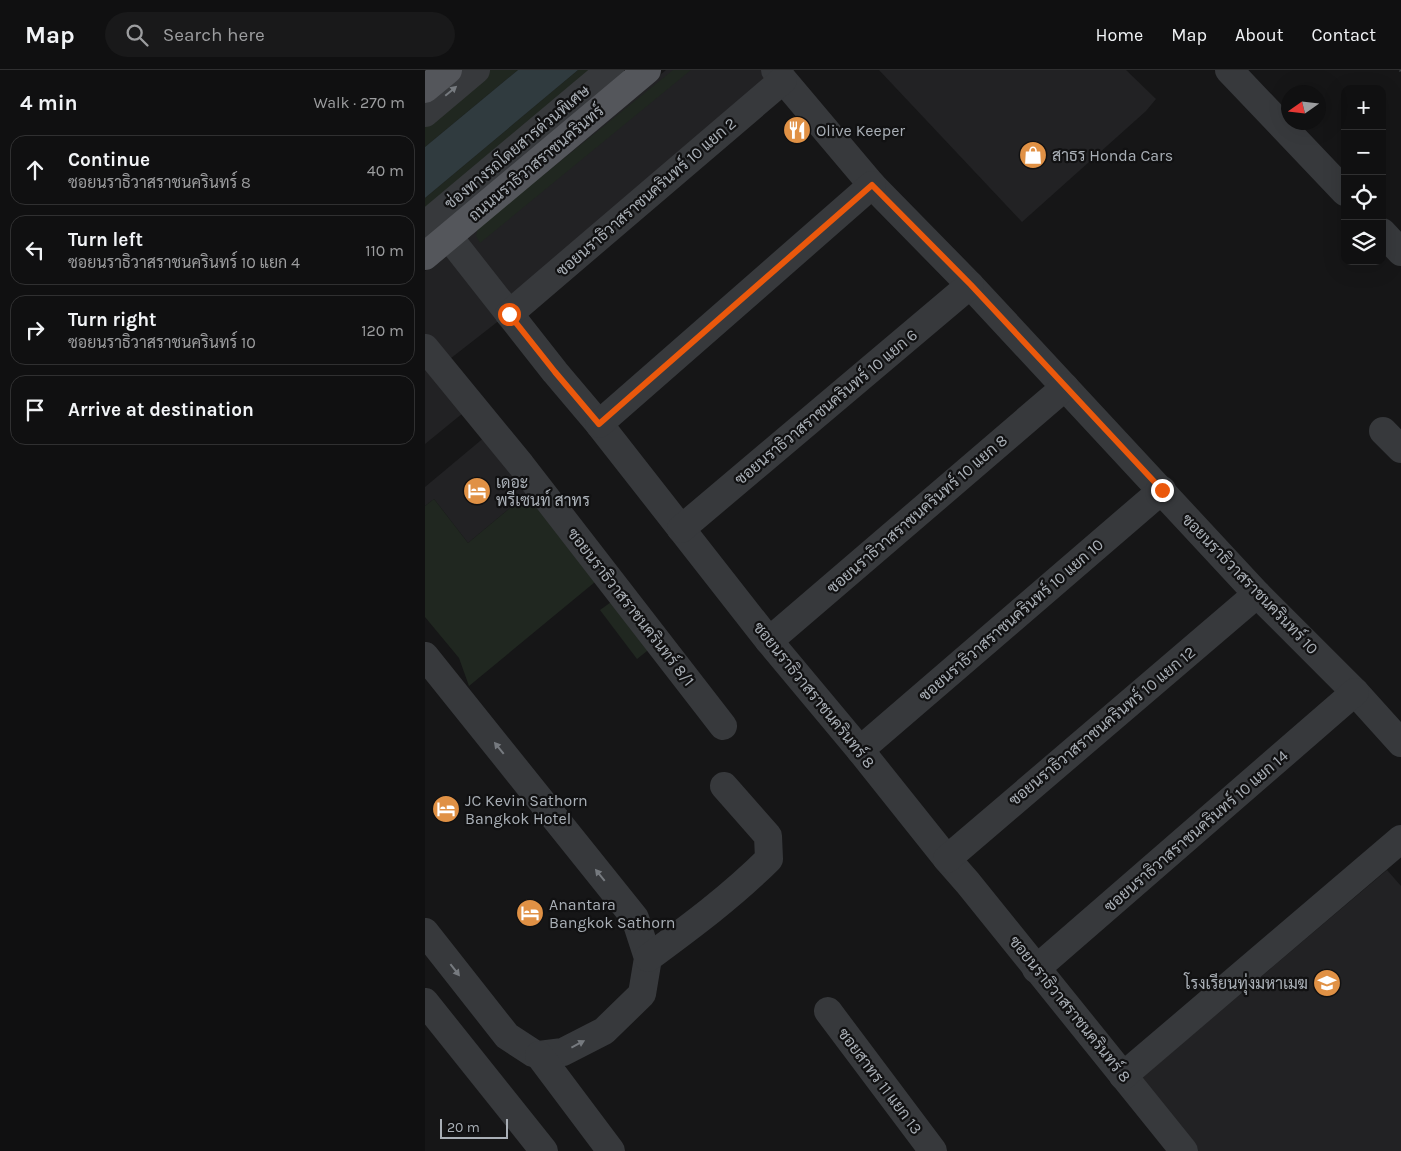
<!DOCTYPE html>
<meta charset="utf-8">
<style>
body{margin:0;font-family:Karla,Sarabun,sans-serif;background:#19191a;color:#f1f3f6}
.controls{position:absolute;right:15px;top:15px;display:grid;overflow:hidden;border-radius:10px;box-shadow:0 5px 20px #0002}
.controls button{width:45px;height:45px;display:grid;place-items:center;padding:0;border:0;border-bottom:1px solid #303031;background:#101011;color:#f1f3f6;font:25px sans-serif}
.compass{position:absolute;left:856px;top:15px;width:45px;height:45px;border-radius:50%;background:#101011;box-shadow:0 5px 20px #0002;rotate:256deg}
.scale{position:absolute;left:15px;bottom:12px;width:68px;box-sizing:border-box;padding-left:5px;border:2px solid #a9afb6;border-top:0;font-size:14px;line-height:18px;white-space:nowrap;color:#a9afb6;-webkit-text-stroke:4px #111112;paint-order:stroke}
.stop{position:absolute;width:15px;height:15px;margin:-11px;border:4px solid #ea580c;border-radius:50%;background:#fff}
.stop.end{background:#ea580c;border-color:#fff;box-shadow:0 1px 5px #0008}
.list{margin:0;padding:0;list-style:none}
h2{display:flex;justify-content:space-between;align-items:center;height:65px;margin:0;padding:0 20px;font-size:21px}
h2 small{font-size:16px;font-weight:400;color:#9c9d9f}
.list li{display:grid;grid-template-columns:32px 1fr auto;gap:15px;align-items:center;box-sizing:border-box;height:70px;margin:0 10px 10px;padding:0 10px;border:1px solid #303031;border-radius:15px}
.list b{display:block;font-size:19px;white-space:nowrap}
.list p{margin:0;font-size:16px;white-space:nowrap;color:#9c9d9f}
.list em{font-size:16px;font-style:normal;color:#9c9d9f}
.icon{flex:none;width:28px;height:28px;fill:none;stroke:currentColor;stroke-width:2;stroke-linecap:round;stroke-linejoin:round}
.map{position:relative;flex:none;width:976px;height:1081px;overflow:hidden}
header{display:flex;align-items:center;gap:30px;box-sizing:border-box;height:70px;padding:0 25px;background:#101011;border-bottom:1px solid #303031}
header strong{font-size:24px}
nav{display:flex;gap:28px;margin-inline-start:auto;font-size:18px}
.search{width:350px;height:45px;background:#19191a;display:flex;align-items:center;gap:12px;box-sizing:border-box;padding:0 18px;border-radius:28px;color:#9c9d9f;font-size:19px}
main{display:flex}
aside{flex:1;background:#101011}
.map>svg:first-child{display:block}
</style>
<header>
<strong>Map</strong>
<div class="search"><svg class="icon" aria-label="search" viewBox="0 0 24 24"><circle cx="10" cy="10" r="6"/><path d="M15 15l6 6"/></svg>Search here</div>
<nav><a>Home</a><a>Map</a><a>About</a><a>Contact</a></nav>
</header>
<main>
<aside>
<h2>4 min<small>Walk · 270 m</small></h2>
<ul class="list">
<li><svg class="icon" aria-label="ahead" viewBox="0 0 24 24"><path d="M12 20V5M6 11l6-6 6 6"/></svg><div><b>Continue</b><p>ซอยนราธิวาสราชนครินทร์ 8</p></div><em>40 m</em></li>
<li><svg class="icon" aria-label="left" viewBox="0 0 24 24"><path d="M17 20v-9H6M10 6l-5 5 5 5"/></svg><div><b>Turn left</b><p>ซอยนราธิวาสราชนครินทร์ 10 แยก 4</p></div><em>110 m</em></li>
<li><svg class="icon" aria-label="right" viewBox="0 0 24 24"><path d="M7 20v-9h11M14 6l5 5-5 5"/></svg><div><b>Turn right</b><p>ซอยนราธิวาสราชนครินทร์ 10</p></div><em>120 m</em></li>
<li><svg class="icon" aria-label="arrive" viewBox="0 0 24 24"><path d="M6 21V4h12l-3 4 3 4H6"/></svg><div><b>Arrive at destination</b></div></li>
</ul>
</aside>
<div class="map">
<svg width="976" height="1081" viewBox="0 0 976 1081">
<rect width="100%" height="100%" fill="#161617"/>
<!-- built -->
<g fill="#222224">
<path d="M241,0H346L352,7L71,253L21,292L0,264V201L55,154Z"/>
<path d="M454,0H701L731,29L721,41L597,152Z"/>
<path d="M0,295L38,343L0,374Z"/>
<path d="M61,366L103,423L43,473L9,429L0,436V417Z"/>
<path d="M962,800L976,816V1081H772L714,1010Z"/>
</g>
<!-- green -->
<g fill="#202720">
<path d="M64,0H93L0,77V53Z"/>
<path d="M153,0H174L0,148V128Z"/>
<path d="M248,0H266L55,173L51,166L53,158Z"/>
<path d="M103,423L170,512L44,616L34,588L0,547V436L9,429L43,473Z"/>
<path d="M189,530L227,577L212,589L175,540Z"/>
</g>
<!-- water -->
<path fill="#303b3f" d="M93,0H153L0,128V77Z"/>
<g fill="none" stroke-linecap="round" stroke-linejoin="round">
<!-- path -->
<path stroke="#3d4043" stroke-width="3" stroke-dasharray="2.5 4" stroke-linecap="butt" d="M975,0L976,1"/>
<!-- minor -->
<g stroke="#37393c" stroke-width="28">
<path d="M350,0L447,115L545,215L832,524L930,622L976,673"/>
<path d="M804,0L920,122"/>
<path d="M0,43L51,0"/>
<path d="M0,155L185,0"/>
<path d="M957,162L976,182"/>
<path d="M23,166L130,302L174,354L344,571L435,680L522,789L543,813L759,1081"/>
<path d="M84,244L358,10"/>
<path d="M0,278L96,395L298,656"/>
<path d="M174,354L447,115"/>
<path d="M958,361L976,379"/>
<path d="M256,459L545,215"/>
<path d="M344,571L640,317"/>
<path d="M0,586L210,848L223,888L217,924L179,961L138,982L114,985L108,983L82,966L0,862"/>
<path d="M435,680L737,420"/>
<path d="M522,789L832,524"/>
<path d="M223,888C265,857 307,826 344,789L343,766L299,716"/>
<path d="M611,899L930,622"/>
<path d="M0,932L119,1081"/>
<path d="M403,941L508,1081"/>
<path d="M114,985L186,1081"/>
<path d="M698,1006L976,769"/>
</g>
<!-- major -->
<g stroke="#54565b" stroke-width="28">
<path d="M0,19L23,0"/>
<path d="M0,186L222,0"/>
</g>
</g>
<!-- one-way arrows -->
<defs><path id="oneway-solid" d="M-6-.8H1V-3.2L6.5 0L1 3.2V.8H-6Z" transform="scale(1.25)"/></defs>
<g fill="#767a7f">
<use href="#oneway-solid" transform="translate(26 21) rotate(-40)"/>
<use href="#oneway-solid" transform="translate(74 678) rotate(-129)"/>
<use href="#oneway-solid" transform="translate(175 805) rotate(-129)"/>
<use href="#oneway-solid" transform="translate(30 900) rotate(52)"/>
<use href="#oneway-solid" transform="translate(153 974) rotate(-28)"/>
</g>
<g fill="none" stroke-linecap="round" stroke-linejoin="round">
<!-- route -->
<path stroke="#ea580c" stroke-width="6" d="M84,244L130,302L174,354L447,115L546,215L737,420"/>
</g>
<!-- icons -->
<defs>
<g id="restaurant-disc" transform="scale(1.4375)"><circle r="9.5" fill="#e09145" stroke="#111112"/><path d="M-5-6h1v4h1v-4h1v4h1v-4h1v5L-1.5 .5V6h-2V.5L-5-1ZM5-6V6H3V1.5H1.5Q1.5-4 5-6Z" fill="#fff"/></g>
<g id="shop-disc" transform="scale(1.4375)"><circle r="9.5" fill="#e09145" stroke="#111112"/><path d="M-5-2.5h2.3a2.7 3.5 0 0 1 5.4 0H5L5.5 6h-11ZM-1.5-2.5h3a1.5 2.3 0 0 0-3 0Z" fill="#fff"/></g>
<g id="hotel-disc" transform="scale(1.4375)"><circle r="9.5" fill="#e09145" stroke="#111112"/><path d="M-6-4.5h1.5V1H6V5H4.5V3h-9V5H-6ZM-4 0a1.8 1.8 0 1 1 3.6 0ZM.5 0V-2.5h3Q6-2.5 6 0Z" fill="#fff"/></g>
<g id="school-disc" transform="scale(1.4375)"><circle r="9.5" fill="#e09145" stroke="#111112"/><path d="M0-5L7-2L0 1L-7-2ZM-4 1L0 2.5L4 1V4Q0 6-4 4Z" fill="#fff"/></g>
</defs>
<g fill-rule="evenodd">
<use href="#restaurant-disc" x="372" y="60"/>
<use href="#shop-disc" x="608" y="85"/>
<use href="#hotel-disc" x="52" y="421"/>
<use href="#hotel-disc" x="21" y="739"/>
<use href="#hotel-disc" x="105" y="843"/>
<use href="#school-disc" x="902" y="913"/>
</g>
<g text-anchor="middle" dominant-baseline="central" stroke-width="4.5" stroke-linejoin="round" paint-order="stroke">
<!-- poi labels -->
<g font-size="16" fill="#a9afb6" stroke="#111112" text-anchor="start">
<text x="391" y="60">Olive Keeper</text>
<text x="627" y="85">สาธร Honda Cars</text>
<text x="71" y="412">เดอะ<tspan x="71" dy="18">พรีเซนท์ สาทร</tspan></text>
<text x="40" y="730">JC Kevin Sathorn<tspan x="40" dy="18">Bangkok Hotel</tspan></text>
<text x="124" y="834">Anantara<tspan x="124" dy="18">Bangkok Sathorn</tspan></text>
<text x="883" y="913" text-anchor="end">โรงเรียนทุ่งมหาเมฆ</text>
</g>
<!-- street labels -->
<g font-size="16" fill="#a9afb6" stroke="#111112">
<text transform="translate(92 77) rotate(-40)">ช่องทางรถโดยสารด่วนพิเศษ</text>
<text transform="translate(111 93) rotate(-40)">ถนนนราธิวาสราชนครินทร์</text>
<text transform="translate(221 127) rotate(-41)">ซอยนราธิวาสราชนครินทร์ 10 แยก 2</text>
<text transform="translate(401 337) rotate(-40)">ซอยนราธิวาสราชนครินทร์ 10 แยก 6</text>
<text transform="translate(492 444) rotate(-41)">ซอยนราธิวาสราชนครินทร์ 10 แยก 8</text>
<text transform="translate(825 514) rotate(46)">ซอยนราธิวาสราชนครินทร์ 10</text>
<text transform="translate(206 537) rotate(52)">ซอยนราธิวาสราชนครินทร์ 8/1</text>
<text transform="translate(586 550) rotate(-41)">ซอยนราธิวาสราชนครินทร์ 10 แยก 10</text>
<text transform="translate(389 625) rotate(51)">ซอยนราธิวาสราชนครินทร์ 8</text>
<text transform="translate(677 656) rotate(-40)">ซอยนราธิวาสราชนครินทร์ 10 แยก 12</text>
<text transform="translate(771 761) rotate(-41)">ซอยนราธิวาสราชนครินทร์ 10 แยก 14</text>
<text transform="translate(645 939) rotate(51)">ซอยนราธิวาสราชนครินทร์ 8</text>
<text transform="translate(455 1011) rotate(53)">ซอยสาทร 11 แยก 13</text>
</g>
</g>
</svg>
<div class="controls">
<button>+</button>
<button>−</button>
<button><svg class="icon" aria-label="locate" viewBox="0 0 24 24"><circle cx="12" cy="12" r="6"/><path d="M12 2v4M12 18v4M2 12h4M18 12h4"/></svg></button>
<button><svg class="icon" aria-label="layers" viewBox="0 0 24 24"><path d="M12 4l9 5-9 5-9-5zM3 14l9 5 9-5"/></svg></button>
</div>
<svg class="compass" viewBox="-18 -18 36 36"><path d="M0-13l5 13h-10z" fill="#e53935"/><path d="M0 13l5-13h-10z" fill="#9c9d9f"/></svg>
<div class="scale">20 m</div>
<div class="stop" style="left:84px;top:244px"></div>
<div class="stop end" style="left:737px;top:420px"></div>
</div>
</main>
